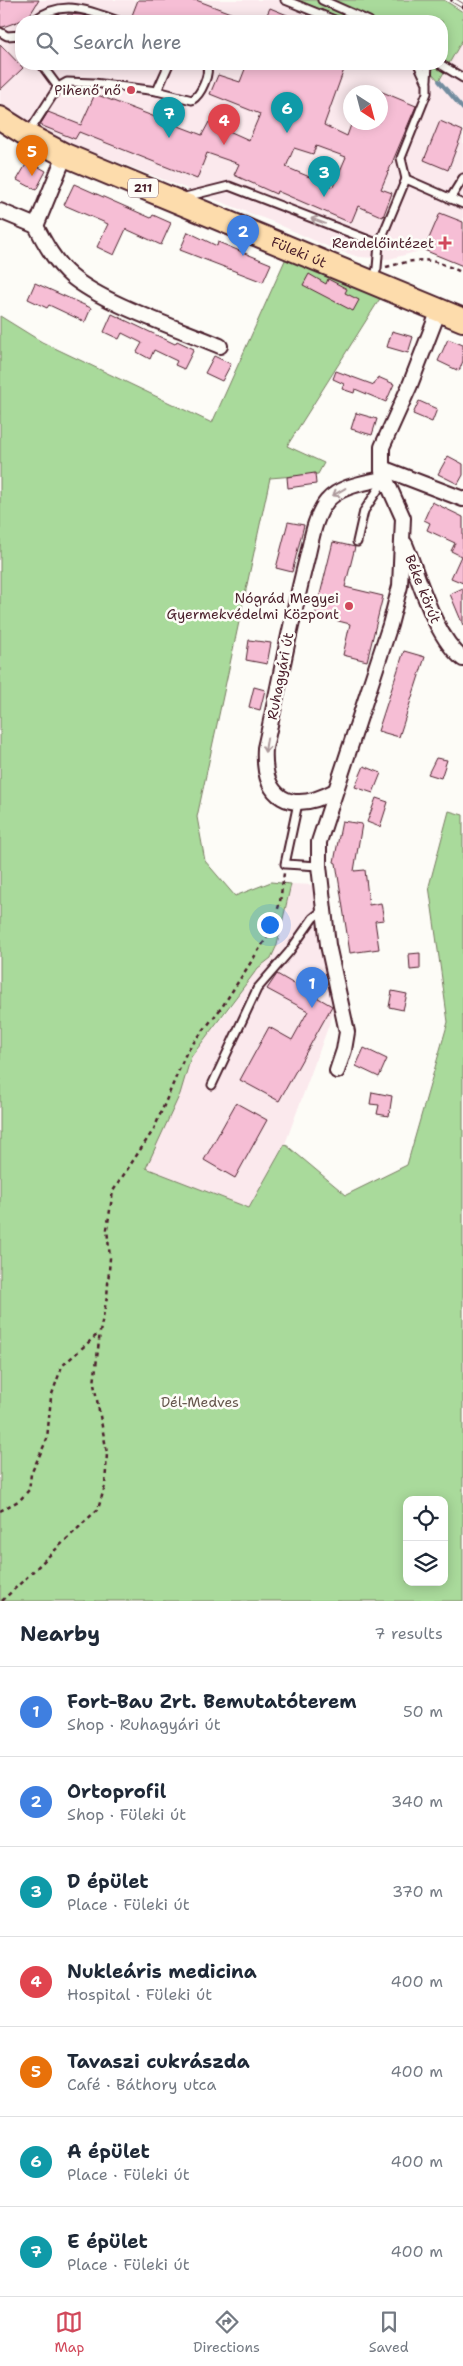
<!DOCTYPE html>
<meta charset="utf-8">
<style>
body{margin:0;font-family:"Shantell Sans",sans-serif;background:#f6f6f7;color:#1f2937}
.controls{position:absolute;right:15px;bottom:15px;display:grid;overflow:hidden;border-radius:10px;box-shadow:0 2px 12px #0003}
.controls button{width:45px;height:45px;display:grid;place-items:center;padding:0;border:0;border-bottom:1px solid #e0e1e3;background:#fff;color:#1f2937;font:25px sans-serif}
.compass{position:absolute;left:343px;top:85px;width:45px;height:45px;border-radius:50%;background:#fff;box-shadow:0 2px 12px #0003;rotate:144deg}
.you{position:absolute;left:269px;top:924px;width:18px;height:18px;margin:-12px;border:4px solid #fff;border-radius:50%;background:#1a73e8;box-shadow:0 0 0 8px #1a73e833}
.badge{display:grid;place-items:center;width:32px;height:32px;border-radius:50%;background:#d1495b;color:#fff;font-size:16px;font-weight:700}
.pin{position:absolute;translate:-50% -41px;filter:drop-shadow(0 1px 2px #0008)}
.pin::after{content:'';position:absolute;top:26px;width:18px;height:15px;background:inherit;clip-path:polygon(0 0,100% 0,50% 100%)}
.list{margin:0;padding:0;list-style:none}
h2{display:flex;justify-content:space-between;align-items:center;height:65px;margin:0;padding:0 20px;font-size:21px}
h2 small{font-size:16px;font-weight:400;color:#747a83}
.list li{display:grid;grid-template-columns:32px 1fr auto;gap:15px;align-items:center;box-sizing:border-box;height:90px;padding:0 20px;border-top:1px solid #e0e1e3}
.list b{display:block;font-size:19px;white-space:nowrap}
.list p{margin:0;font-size:16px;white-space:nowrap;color:#747a83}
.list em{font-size:16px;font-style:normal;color:#747a83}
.icon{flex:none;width:28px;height:28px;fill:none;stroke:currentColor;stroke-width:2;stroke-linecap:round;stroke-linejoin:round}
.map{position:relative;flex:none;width:463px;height:1601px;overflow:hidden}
.search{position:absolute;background:#fff;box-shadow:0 2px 12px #0003;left:15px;right:15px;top:15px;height:55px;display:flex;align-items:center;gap:12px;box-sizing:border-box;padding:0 18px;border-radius:20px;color:#747a83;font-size:19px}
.sheet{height:695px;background:#fff}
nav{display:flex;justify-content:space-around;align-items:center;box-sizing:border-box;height:70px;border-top:1px solid #e0e1e3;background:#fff;font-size:14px;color:#747a83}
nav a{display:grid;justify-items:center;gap:2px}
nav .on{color:#d1495b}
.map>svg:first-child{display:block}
</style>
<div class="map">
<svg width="463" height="1601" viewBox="0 0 463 1601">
<rect width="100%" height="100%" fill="#fdfcf7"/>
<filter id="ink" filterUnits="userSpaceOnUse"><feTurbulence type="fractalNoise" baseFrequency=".02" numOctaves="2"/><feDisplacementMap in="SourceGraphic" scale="10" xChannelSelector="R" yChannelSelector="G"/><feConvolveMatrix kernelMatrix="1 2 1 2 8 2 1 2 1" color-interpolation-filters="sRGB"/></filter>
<g filter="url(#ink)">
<!-- built -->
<g fill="#fbe9ed" fill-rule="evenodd">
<path d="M0,0H297L350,21H21V64H424L439,81L463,39V266L424,250L389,259L359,257L333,249L273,222L63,141L0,110ZM350,92H380V122H350Z"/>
<path d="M291,884L315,885L337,1003L285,1144L249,1208L145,1168L180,1094L191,1057L228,1010L258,967L271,958L277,945Z"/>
</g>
<!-- green -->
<g fill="#a9da9b" stroke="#7a7c63" fill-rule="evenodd">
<path d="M297,0H444L463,12V39L439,81L424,64H442V21H350Z"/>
<path d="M290,249L386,289L287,446L324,463L318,474L270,478L197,817L205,861L235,896L271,882L291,884L277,945L271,958L258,968L191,1057L180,1094L146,1168L249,1208L285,1144L346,1195L407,1165L448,1022L429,886L449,811L463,815V1601H0V316L42,342L212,423ZM407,1500H444V1582H407Z"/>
</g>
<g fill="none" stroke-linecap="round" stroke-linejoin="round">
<!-- stream -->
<path stroke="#728c9f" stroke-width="4" d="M439,81L463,109"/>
</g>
<!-- building -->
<g fill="#f6bed5" stroke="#4a1f2b" fill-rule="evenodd">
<path d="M0,0H39L28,18L3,27H0Z"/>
<path d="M138,0H196L249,20L140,21L131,18Z"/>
<path d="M270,8L302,21H264Z"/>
<path d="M68,14L82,15L99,21H65Z"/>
<path d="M0,44L23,68L0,90Z"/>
<path d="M247,64H346L324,125L347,136L352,122H380V91L416,106L381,189L392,193L383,217L358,206L351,223L277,191L276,194L234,175L239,164L207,153L197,179L79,132L75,139L40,125L48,112L81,125L95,94L202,135L209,122L249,140L260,114L210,94L218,75L240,82ZM316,146L346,157L333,187L286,167L294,148L313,154Z"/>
<path d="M440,121L463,131L448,170L424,160Z"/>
<path d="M28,161L46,171L36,190L17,180Z"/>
<path d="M74,184L151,218L153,215L171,223L161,245L126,229L114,255L97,247L108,224L64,205Z"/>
<path d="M440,213L463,222V266L424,250Z"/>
<path d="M188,232L217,246L218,242L271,264L263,282L180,250Z"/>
<path d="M309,274L326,284L328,279L347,289L345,293L359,300L353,311L303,285Z"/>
<path d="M35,283L91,308L85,322L49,305L47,308L28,299Z"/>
<path d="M112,314L175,344L177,341L194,349L184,369L175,365L177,361L154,350L150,359L137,352L142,343L122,333L119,339L104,332Z"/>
<path d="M392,331L413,337L408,353L387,347Z"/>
<path d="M448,339L463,345V361L459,371L438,361Z"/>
<path d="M214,356L231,364L222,381L205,373Z"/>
<path d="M336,371L374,385L378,377L394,384L386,402L355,389L354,393L342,389L344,384L333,379Z"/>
<path d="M419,401L437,409L432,422L413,414Z"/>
<path d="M356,413L377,419L372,435L351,429Z"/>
<path d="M448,456L463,464V475L458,484L438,474Z"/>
<path d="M315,473L316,484L288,488L287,477Z"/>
<path d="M432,502L463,517V583L451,578L461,556L451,551L455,543L427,530L430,523L424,520Z"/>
<path d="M288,522L304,525L292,572L276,568Z"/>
<path d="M333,542L355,547L345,587L383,596L367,661L343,655L350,624L315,615Z"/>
<path d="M463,588V625L450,594Z"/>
<path d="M249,640L271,643L267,664L246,660Z"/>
<path d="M404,651L425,657L399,737L378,731Z"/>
<path d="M254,687L265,690L260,710L249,707Z"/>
<path d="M436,758L447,760L441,778L428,774Z"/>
<path d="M364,766L381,773L373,793L355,787Z"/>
<path d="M376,798L388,802L380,827L367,822Z"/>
<path d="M342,821L362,824L354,871L365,870L369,905L381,903L384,920L375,921L379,949L350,953L336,863L334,862Z"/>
<path d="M420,953V969L410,970L409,954Z"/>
<path d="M277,974L332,1006L279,1101L240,1080L269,1027L292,1040L308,1011L267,989Z"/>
<path d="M392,991L407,994L403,1010L389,1007Z"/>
<path d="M364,1048L387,1059L379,1077L356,1066Z"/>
<path d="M372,1092L392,1096L389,1116L377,1114L379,1105L370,1104Z"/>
<path d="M236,1103L267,1120L235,1178L204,1160Z"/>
</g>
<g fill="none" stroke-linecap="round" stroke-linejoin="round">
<!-- lane casing -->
<g stroke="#4a1f2b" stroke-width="11">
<g id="lane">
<path d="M285,0L337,21"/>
<path d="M322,0L369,21"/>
<path d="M33,21C60,0 84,8 118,21"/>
<path d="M0,32L7,36L21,35"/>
<path d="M41,64L58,87"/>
<path d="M440,64L463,78"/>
<path d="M427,80L428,64"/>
<path d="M157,91L169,64"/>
<path d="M29,132L58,87L67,82L94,83L157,91L192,100C201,95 211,73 206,64"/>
<path d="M406,179L401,158L427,93V83L418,64"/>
<path d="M185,197L229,186L379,244"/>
<path d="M450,199L463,178"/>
<path d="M373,280L377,268L379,244L406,179L463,204"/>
<path d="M357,542L364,511L385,479"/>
<path d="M298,803L285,864L319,866"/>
<path d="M212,1085L257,989L289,952L313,918L323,910"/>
</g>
</g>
<!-- street casing -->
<g stroke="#4a1f2b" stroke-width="18">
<g id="street">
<path d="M0,211L36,226L65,155"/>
<path d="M36,226C45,244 55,262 71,276C104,304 178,328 220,346"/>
<path d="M382,468L463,499"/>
<path d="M405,544C420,580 434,636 463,659"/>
<path d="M335,791C290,815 262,799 265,748C279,686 290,624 306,562C311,543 314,517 327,501C341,485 366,483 386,478"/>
<path d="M337,1071L344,1050L347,1032L328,945L319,866V842L390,625L400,586L403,518L382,471V447L410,385L439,310"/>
</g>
</g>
<!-- primary casing -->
<g stroke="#4a1f2b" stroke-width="26">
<g id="primary">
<path id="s1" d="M0,118L27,135L65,155L463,320"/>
</g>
</g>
<!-- path -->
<g stroke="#4a1f2b" stroke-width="2.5" stroke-dasharray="4 4" stroke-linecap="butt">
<path d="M386,267C423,258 427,256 463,273"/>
<path d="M0,1511L20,1500L29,1490L31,1474L47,1439L51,1397L62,1366L99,1333"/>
<path d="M2,1601L98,1509L105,1486L107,1453L94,1384L100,1332L107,1297L110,1258L107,1229L113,1191L154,1129L187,1051L222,1007L271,931L280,902L284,873"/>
</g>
<!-- lane -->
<use href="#lane" stroke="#fdfcf7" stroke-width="7"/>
<!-- street -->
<use href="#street" stroke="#fdfcf7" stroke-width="14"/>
<!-- primary -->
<use href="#primary" stroke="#fddcac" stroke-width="22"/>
<!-- rail casing -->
<g stroke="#4a1f2b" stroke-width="5.5">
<path id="rail" d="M453,0L463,6"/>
</g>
<!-- rail -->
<use href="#rail" stroke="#fdfcf7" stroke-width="4" stroke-dasharray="11" stroke-linecap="butt"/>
</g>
<!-- one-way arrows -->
<defs><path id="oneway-shaft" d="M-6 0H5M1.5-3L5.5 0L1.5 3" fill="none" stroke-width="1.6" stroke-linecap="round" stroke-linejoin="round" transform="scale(1.25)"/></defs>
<g stroke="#ac999b">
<use href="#oneway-shaft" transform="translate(318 221) rotate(-159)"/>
<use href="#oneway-shaft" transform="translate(339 492) rotate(149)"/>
<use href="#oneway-shaft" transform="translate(266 745) rotate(99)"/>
</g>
</g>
<!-- markers -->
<g fill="#d1495b" stroke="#fdfcf7" stroke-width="2">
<circle cx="131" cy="90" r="5"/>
<path d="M442.5 235.5h5v5h5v5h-5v5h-5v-5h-5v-5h5z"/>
<circle cx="349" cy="606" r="5"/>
</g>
<g text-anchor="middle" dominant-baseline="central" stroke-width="5" stroke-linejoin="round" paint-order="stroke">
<!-- shield labels -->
<rect fill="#fdfcf7" stroke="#806168" stroke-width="1" x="128" y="178.5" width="30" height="19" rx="4"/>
<g font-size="12" font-weight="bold" fill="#4a1f2b">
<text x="143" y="188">211</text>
</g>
<!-- poi labels -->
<g font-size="14" fill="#4a1f2b" stroke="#fdfcf7" text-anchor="end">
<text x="121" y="90">Pihenő nő</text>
<text x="434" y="243">Rendelőintézet</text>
<text x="339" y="598">Nógrád Megyei<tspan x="339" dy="16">Gyermekvédelmi Központ</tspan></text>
</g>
<!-- street labels -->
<g font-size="14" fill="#4a1f2b" stroke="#fdfcf7">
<text stroke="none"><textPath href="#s1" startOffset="328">Füleki út</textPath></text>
<text transform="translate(423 589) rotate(68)">Béke körút</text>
<text transform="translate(280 676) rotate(-79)">Ruhagyári út</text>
</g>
<!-- park labels -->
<g font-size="14" fill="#66574d" stroke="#fdfcf7">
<text x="200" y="1402">Dél-Medves</text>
</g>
</g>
</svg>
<div class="controls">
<button><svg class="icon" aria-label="locate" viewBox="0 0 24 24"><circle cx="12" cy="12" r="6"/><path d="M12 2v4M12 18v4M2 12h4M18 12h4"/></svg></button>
<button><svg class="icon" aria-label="layers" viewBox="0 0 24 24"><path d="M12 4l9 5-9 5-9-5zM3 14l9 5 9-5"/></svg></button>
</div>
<svg class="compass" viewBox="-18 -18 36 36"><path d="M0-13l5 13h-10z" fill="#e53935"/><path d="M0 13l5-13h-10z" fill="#747a83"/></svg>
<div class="you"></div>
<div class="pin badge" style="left:312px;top:1008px;background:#3f7fe0">1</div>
<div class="pin badge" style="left:243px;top:256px;background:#3f7fe0">2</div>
<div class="pin badge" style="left:324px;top:197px;background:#0f9aa8">3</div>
<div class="pin badge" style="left:224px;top:145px;background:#e0444e">4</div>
<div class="pin badge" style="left:32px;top:176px;background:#e8710a">5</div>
<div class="pin badge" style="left:287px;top:133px;background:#0f9aa8">6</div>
<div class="pin badge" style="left:169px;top:138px;background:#0f9aa8">7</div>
<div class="search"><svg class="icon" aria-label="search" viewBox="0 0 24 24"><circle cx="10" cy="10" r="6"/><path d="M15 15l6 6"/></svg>Search here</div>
</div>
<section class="sheet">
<h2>Nearby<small>7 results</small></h2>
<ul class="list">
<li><span class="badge" style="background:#3f7fe0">1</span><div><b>Fort-Bau Zrt. Bemutatóterem</b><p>Shop · Ruhagyári út</p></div><em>50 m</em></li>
<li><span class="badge" style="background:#3f7fe0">2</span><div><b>Ortoprofil</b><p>Shop · Füleki út</p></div><em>340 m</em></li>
<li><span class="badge" style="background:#0f9aa8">3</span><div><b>D épület</b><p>Place · Füleki út</p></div><em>370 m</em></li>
<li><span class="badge" style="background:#e0444e">4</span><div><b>Nukleáris medicina</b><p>Hospital · Füleki út</p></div><em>400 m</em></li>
<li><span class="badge" style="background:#e8710a">5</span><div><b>Tavaszi cukrászda</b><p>Café · Báthory utca</p></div><em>400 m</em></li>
<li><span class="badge" style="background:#0f9aa8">6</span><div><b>A épület</b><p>Place · Füleki út</p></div><em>400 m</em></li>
<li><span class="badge" style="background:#0f9aa8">7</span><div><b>E épület</b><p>Place · Füleki út</p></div><em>400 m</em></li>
</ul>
</section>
<nav>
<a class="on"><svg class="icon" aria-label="map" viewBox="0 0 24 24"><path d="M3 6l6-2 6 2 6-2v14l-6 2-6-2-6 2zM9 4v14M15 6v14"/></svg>Map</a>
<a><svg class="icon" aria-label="directions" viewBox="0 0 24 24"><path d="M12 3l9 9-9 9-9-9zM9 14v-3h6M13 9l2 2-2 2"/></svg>Directions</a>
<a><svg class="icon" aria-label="saved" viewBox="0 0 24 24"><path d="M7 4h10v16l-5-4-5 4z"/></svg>Saved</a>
</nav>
